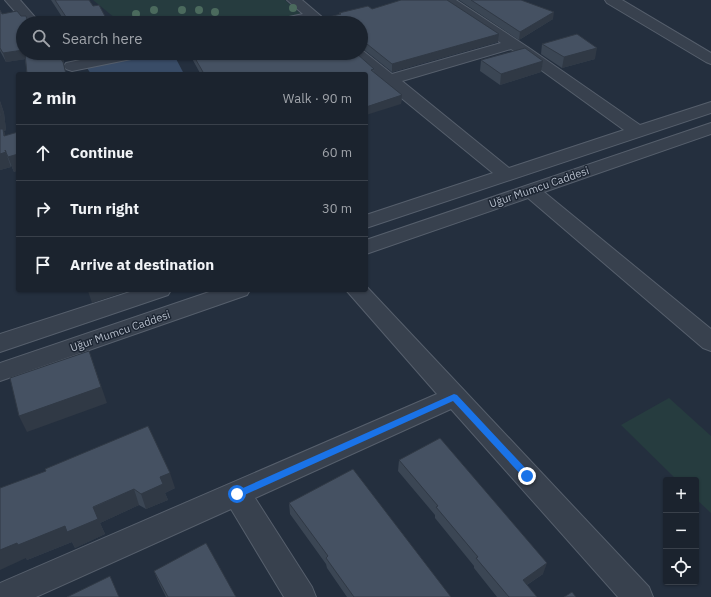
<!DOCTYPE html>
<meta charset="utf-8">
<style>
body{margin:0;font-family:"IBM Plex Sans",sans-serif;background:#242b36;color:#f1f3f6}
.controls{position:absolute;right:12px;bottom:12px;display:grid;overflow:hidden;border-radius:4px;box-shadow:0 1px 3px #0004}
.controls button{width:36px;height:36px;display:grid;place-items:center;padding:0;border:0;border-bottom:1px solid #39404a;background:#1b232e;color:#f1f3f6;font:20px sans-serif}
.stop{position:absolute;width:12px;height:12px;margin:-9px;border:3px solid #1a73e8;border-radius:50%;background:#fff}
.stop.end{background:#1a73e8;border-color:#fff;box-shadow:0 1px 4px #0008}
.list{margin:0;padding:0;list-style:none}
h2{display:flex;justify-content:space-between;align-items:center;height:52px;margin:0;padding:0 16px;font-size:17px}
h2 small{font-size:13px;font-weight:400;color:#a0a4aa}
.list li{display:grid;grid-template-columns:26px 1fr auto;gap:12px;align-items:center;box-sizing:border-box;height:56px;padding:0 16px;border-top:1px solid #39404a}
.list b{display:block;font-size:15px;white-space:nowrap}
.list em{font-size:13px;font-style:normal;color:#a0a4aa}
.icon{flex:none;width:22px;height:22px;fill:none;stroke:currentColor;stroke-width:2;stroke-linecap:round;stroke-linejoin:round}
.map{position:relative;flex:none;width:711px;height:597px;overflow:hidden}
.search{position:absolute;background:#1b232e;box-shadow:0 1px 3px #0004;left:16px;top:16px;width:352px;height:44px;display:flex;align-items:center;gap:10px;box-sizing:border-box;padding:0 14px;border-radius:22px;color:#a0a4aa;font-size:15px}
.panel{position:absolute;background:#1b232e;box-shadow:0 1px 3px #0004;left:16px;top:72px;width:352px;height:220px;border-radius:4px}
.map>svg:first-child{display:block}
</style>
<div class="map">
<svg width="711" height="597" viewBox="0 0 711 597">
<rect width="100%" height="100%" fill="#242f3e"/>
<!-- green -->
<g fill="#263c3f">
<path d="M93,0H285L302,15L262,23H121Z"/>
<path d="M669,398L711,436V513L696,499V480H677L621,425Z"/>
</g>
<!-- water -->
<path fill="#394c67" d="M156,53H173L184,74H91L87,68Z"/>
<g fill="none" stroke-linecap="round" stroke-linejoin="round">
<!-- minor casing -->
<g stroke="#565f6c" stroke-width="2">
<g id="minor">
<path d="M5,0H20L40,23H25Z"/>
<path d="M287,0H302L329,23H313L311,21L301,23H273L275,20L303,14Z"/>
<path d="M440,0H456L529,48L640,125L711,102V113L366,228V215L493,173L383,83L349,53H361V49L362,50L392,74L501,43L442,3ZM511,49L519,54L624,130L509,168L402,81Z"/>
<path d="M605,0H622L711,53V64L706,62L607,3Z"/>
<path d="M113,53H144L141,56L136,58L72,71L66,69L64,66L66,63Z"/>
<path d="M711,123V134L544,192L711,329V351L703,348L528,198L366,254V240Z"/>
<path d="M366,286L649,587L653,597H618L451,409L255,498L312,587L316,597H284L231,509L36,597H0V583L437,394L346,290H366Z"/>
<path d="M136,290H171L168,295L0,352V334Z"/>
<path d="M215,290H250L247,295L0,381V363Z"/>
</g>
</g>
<!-- minor -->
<use href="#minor" fill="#38414e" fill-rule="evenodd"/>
</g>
<!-- trees -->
<g fill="#4b6a5d">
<circle cx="293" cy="8" r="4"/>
<circle cx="154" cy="10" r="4"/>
<circle cx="182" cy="10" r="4"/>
<circle cx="199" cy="10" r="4"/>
<circle cx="215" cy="12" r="4"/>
<circle cx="136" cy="14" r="4"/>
</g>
<!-- wall -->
<g fill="#3b4654">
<path d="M51,0H89L93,6L107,20L119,23H66Z"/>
<path d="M459,0H521L553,19L519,40Z"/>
<path d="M372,9L499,34L498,42L392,72L362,48H361V23L339,15V13Z"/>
<path d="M0,10L2,14L26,16L28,23H23V53H62L66,74H27L25,59L6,62L0,51Z"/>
<path d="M542,44L595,59L562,68L541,54Z"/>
<path d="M190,53H356L374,69V73L402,95L401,104L366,74L200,73L190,55Z"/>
<path d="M481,60L543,61L541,72L500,85L480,71Z"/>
<path d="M0,101L4,113L6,130L4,131L5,136L18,132V170L14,172L11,165V167L0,170Z"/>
<path d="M399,460L543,574L527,585L537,597H497L474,568V566L435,518V515L398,471Z"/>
<path d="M0,488H175L165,493L168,500L146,509L139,505L100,523L105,534L75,548L72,542L27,560Z"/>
<path d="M289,503L451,597H347L327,568L326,564L290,514Z"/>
<path d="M154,571L236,597H166L158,581Z"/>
</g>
<!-- shaded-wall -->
<g fill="#303945">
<path d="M554,12L553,19L519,40L520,32Z"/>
<path d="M499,34L498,42L392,72V64Z"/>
<path d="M597,48L595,59L562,68L564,57Z"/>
<path d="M23,50V53H25L27,59L6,62L3,53Z"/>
<path d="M61,53H62L66,74L60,58Z"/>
<path d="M543,61L541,72L500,85L501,74Z"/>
<path d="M402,95L401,104L366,115V107Z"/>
<path d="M0,101L4,113L6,130L4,131L8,143L0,132Z"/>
<path d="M5,150L11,167L0,170V154Z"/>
<path d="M18,154V170L14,172L8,157Z"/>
<path d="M91,290H131L92,303L88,291Z"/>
<path d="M89,351L107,403L27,432L19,416Z"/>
<path d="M170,473L175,488L165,493L168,500L146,509L141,494L160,477Z"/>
<path d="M134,489L139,505L100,523L105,534L75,548L72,542L27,560L26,558L0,570V550Z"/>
<path d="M547,563L543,574L519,590L523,580Z"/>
</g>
<!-- building -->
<g fill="#455162" stroke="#303945">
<path d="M55,0H89L93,6L99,5L107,20L117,19L119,23H70Z"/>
<path d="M401,0H447L499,34L392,64L362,40H361V23H304L341,14L339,13L368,6L372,9Z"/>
<path d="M471,0H521L554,12L520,32Z"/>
<path d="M0,10L2,14L17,11L21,16H26L28,23H23V50L3,53L0,48Z"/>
<path d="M577,34L597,48L564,57L542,44Z"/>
<path d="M525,48L543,61L501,74L481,60Z"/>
<path d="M25,53H61L62,54L60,58L63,62L66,74H27Z"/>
<path d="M192,53H356L374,69L371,70L402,95L366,107V74H196L203,72Z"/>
<path d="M0,107L1,116H0Z"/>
<path d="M0,129H3L4,136L18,132V154L8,157L5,150L6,152L0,154Z"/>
<path d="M89,351L101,387L19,416L10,378Z"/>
<path d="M148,426L170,473L160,477L163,484L141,494L134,489L93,507L98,519L67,532L65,526L18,545L17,543L0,550V488L46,471L45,469Z"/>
<path d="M440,438L547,563L523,580L537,597H509L476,558L478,557L436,507L438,506L399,460Z"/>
<path d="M353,469L451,597H354L326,558L328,556L289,503Z"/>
<path d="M206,543L236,597H168L154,571Z"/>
<path d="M110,576L119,597H67Z"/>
<path d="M572,592L576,597H564Z"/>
</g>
<!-- route -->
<path fill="#1a73e8" d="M454,394L457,395L530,473V478H524L453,401L240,497L237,498L233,494L234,492Z"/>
<g text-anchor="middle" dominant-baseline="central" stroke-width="3" stroke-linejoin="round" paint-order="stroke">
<!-- street labels -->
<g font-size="11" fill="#b4bcc9" stroke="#1d2633">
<text transform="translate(539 187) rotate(-19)">Uğur Mumcu Caddesi</text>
<text transform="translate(120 331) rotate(-19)">Uğur Mumcu Caddesi</text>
</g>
</g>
</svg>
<div class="controls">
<button>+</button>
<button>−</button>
<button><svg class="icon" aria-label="locate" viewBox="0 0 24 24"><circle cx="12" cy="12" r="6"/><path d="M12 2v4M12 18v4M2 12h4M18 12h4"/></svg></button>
</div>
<div class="stop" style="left:237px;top:494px"></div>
<div class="stop end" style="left:527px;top:476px"></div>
<div class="search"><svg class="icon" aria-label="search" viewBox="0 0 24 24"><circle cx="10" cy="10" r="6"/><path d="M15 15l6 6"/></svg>Search here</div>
<section class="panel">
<h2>2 min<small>Walk · 90 m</small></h2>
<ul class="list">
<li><svg class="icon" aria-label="ahead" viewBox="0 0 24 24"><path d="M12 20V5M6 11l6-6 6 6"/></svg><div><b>Continue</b></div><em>60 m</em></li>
<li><svg class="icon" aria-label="right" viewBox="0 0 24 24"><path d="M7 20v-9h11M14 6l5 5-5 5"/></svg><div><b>Turn right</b></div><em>30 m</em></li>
<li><svg class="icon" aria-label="arrive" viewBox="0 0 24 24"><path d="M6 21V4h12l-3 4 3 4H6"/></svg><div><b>Arrive at destination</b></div></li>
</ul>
</section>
</div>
